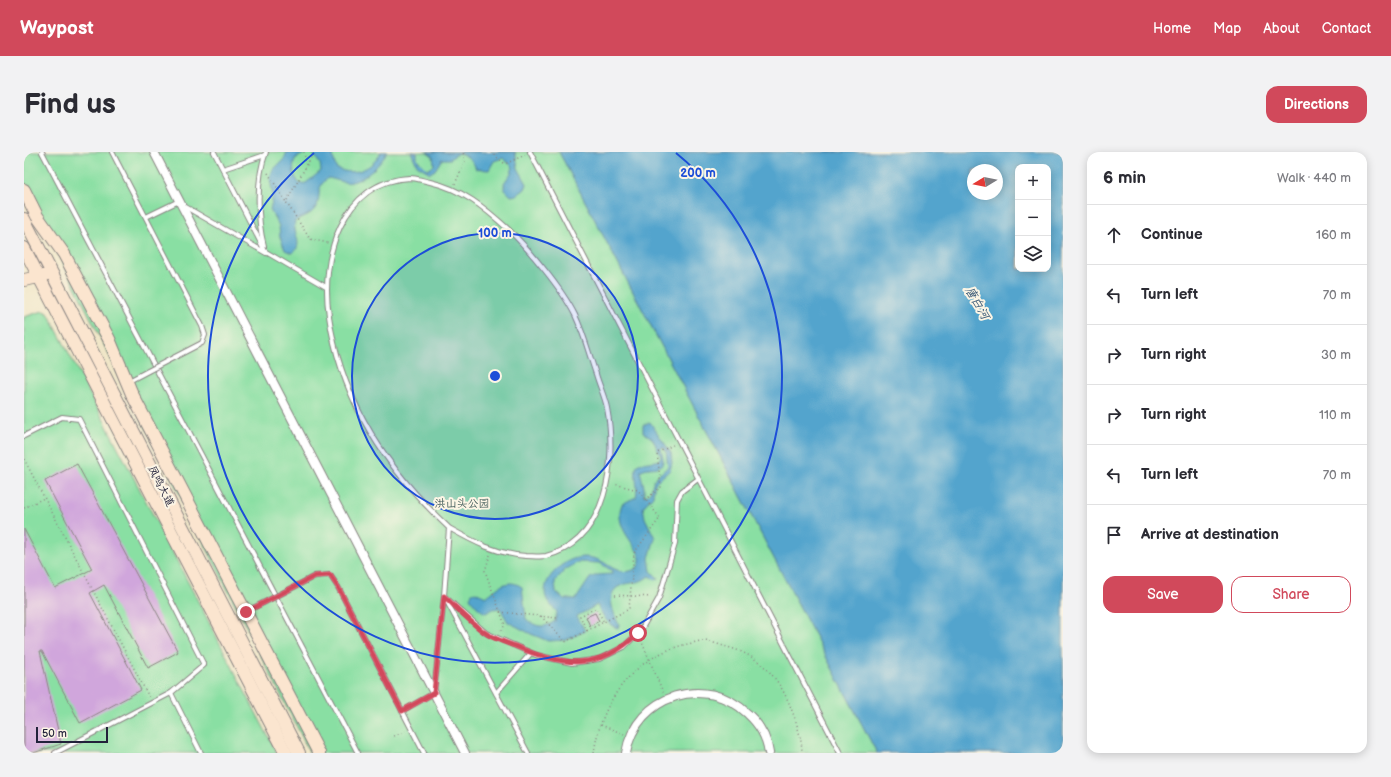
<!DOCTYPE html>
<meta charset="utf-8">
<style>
body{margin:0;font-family:"Balsamiq Sans","LXGW WenKai TC",sans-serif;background:#f2f2f3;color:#2b2b33}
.controls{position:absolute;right:12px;top:12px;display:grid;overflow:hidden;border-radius:8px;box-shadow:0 2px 10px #0003}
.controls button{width:36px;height:36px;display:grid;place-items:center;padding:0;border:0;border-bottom:1px solid #e1e1e2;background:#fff;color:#2b2b33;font:20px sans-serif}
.compass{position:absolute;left:943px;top:12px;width:36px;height:36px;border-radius:50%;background:#fff;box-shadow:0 2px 10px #0003;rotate:260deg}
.scale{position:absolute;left:12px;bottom:10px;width:72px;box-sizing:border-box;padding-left:4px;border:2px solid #22223b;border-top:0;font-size:11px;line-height:14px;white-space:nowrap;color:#22223b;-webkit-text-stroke:3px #fcf5e5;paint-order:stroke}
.stop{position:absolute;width:12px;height:12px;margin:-9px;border:3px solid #d1495b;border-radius:50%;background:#fff}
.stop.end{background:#d1495b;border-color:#fff;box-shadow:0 1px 4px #0008}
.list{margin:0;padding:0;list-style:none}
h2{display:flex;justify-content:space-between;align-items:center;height:52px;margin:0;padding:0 16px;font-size:17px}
h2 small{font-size:13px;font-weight:400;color:#7c7c81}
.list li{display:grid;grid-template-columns:26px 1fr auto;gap:12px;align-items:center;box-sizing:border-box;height:60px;padding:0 16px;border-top:1px solid #e1e1e2}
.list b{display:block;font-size:15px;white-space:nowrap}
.list em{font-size:13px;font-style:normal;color:#7c7c81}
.actions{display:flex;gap:8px;padding:12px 16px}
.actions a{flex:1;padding:9px 0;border:1px solid #d1495b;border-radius:12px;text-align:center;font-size:14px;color:#d1495b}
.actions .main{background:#d1495b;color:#fff}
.icon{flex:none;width:22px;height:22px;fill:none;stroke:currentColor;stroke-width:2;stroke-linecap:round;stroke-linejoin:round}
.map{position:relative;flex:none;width:1039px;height:601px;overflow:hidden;border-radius:12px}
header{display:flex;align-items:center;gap:24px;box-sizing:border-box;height:56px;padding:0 20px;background:#d1495b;color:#fff}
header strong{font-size:19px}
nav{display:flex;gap:22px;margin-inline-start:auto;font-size:14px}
.intro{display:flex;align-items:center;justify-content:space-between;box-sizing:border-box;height:96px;padding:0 24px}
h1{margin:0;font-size:28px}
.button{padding:10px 18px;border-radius:12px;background:#d1495b;color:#fff;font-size:14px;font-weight:700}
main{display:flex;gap:24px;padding:0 24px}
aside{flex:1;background:#fff;border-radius:12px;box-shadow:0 2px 10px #0003}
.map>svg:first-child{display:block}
</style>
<header>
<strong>Waypost</strong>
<nav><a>Home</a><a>Map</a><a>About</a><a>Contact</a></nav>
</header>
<div class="intro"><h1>Find us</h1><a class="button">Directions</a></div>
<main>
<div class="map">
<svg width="1039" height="601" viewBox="0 0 1039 601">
<rect width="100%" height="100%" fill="#fcf5e5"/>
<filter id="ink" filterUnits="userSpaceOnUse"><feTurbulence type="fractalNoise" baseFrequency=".025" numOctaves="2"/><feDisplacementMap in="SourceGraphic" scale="8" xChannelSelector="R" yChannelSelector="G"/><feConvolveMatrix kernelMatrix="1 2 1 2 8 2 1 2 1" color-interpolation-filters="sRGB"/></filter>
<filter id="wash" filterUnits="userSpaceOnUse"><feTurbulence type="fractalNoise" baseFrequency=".012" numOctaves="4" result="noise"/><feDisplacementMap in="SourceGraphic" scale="16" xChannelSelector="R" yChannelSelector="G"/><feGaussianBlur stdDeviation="0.9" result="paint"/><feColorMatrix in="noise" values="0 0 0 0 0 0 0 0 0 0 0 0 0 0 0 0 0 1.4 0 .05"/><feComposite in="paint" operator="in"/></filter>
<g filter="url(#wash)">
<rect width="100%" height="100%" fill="#f0e6c8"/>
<!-- green -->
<g fill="#89dfa3" stroke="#56806f">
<path d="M0,0H535L853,601H286L0,34Z"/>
<path d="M19,159L24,161L253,601H0V165Z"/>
</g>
<!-- water -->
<g fill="#52a4cd" stroke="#3a6384" fill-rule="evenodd">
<path d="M263,0H283L271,7C268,17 269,24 276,32L282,31L297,19L296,12L288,0H310L309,5L312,16C329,25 349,17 357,0H363C357,12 342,27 328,30C321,32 311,27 304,26C290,36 299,47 290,58C286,63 276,66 271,69C268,81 281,93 268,101L261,98L256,85L255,74L246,58L249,44L246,27L249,18L260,7Z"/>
<path d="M387,0H393V7L403,17L407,16L410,13L409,4L403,0H491L494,16L503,32L501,37L493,43L487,44L481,38L480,31L487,21L489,15L479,6L470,9L465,18L452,17C449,8 443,3 434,1L426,7H418L411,18L406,21L393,13Z"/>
<path d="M535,0H1039V601H853ZM994,15H1024V117H994ZM949,18H973V42H949Z"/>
<path d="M626,270L647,301L648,311L646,318C633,331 631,324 629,344L619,355L621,366L631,386L625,406L627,419L634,426L631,428L625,424C614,433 607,429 596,434C580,441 590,462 595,473L594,476C583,474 578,461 573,453L553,464L561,479L542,488L524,489L507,482L484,470L476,456L469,457L462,461C456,459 450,452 446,446L448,441L451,440L462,445C474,436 483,425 498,435L502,467C512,475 520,477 531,469L533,460C527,453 521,449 521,439C522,430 525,425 532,418C544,406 560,401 577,409C582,411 587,416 593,418C600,421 611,420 615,413C623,398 587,380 598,352L612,345C615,334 609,323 613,313C620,309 628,311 635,308L637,304L628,286L619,280V273ZM639,294L642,299L644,314C641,319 636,321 632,325C626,331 630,342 620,344V335L616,319C627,311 645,324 637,297ZM554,410L576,411L588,419V422L573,423L566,426L552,447H540L532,440L531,429L541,418Z"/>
</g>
<g id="blocks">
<!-- building -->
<g fill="#d0a6dc">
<path d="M53,312L154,500L124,516L80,433L66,441L117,538L56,571L18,499H16L37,592L9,601H0V377L31,436L68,417L21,329Z"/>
<path d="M571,461L575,469L566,474L562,465Z"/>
</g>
</g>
</g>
<g filter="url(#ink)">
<use href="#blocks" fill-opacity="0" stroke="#898482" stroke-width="1"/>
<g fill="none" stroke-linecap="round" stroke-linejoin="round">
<!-- lane casing -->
<g stroke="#898482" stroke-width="6">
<g id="lane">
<path d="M18,0L334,601"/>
<path d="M88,0L178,174L181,183L178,191L149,206"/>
<path d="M506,0L816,601"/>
<path d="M199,17L241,3"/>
<path d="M160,54L242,101L190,0"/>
<path d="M122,65L155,49"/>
<path d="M240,94C233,67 232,26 242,0"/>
<path d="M242,100L302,135"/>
<path d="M105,229L124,219"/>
<path d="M0,284L38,265L55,267L180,513L147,541L31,601"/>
<path d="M425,376C450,390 472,402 502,404C508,404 516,405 522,404C584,389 593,308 583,256C581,245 575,233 572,222C565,202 560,182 551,163C538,137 505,97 484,77C461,56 438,37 406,30C400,29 392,26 386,26C317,29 296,107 305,164C317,248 364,319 425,376L420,444L462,481L512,503L548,511L575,507L600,495L617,478L635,446L651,392L653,348L658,339L674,327"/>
<path d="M272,434L291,424L306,423L314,435L400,601"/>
<path d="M223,459L239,451"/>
<path d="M147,541L177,601"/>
<path d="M472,541L507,501"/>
<path d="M378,559L410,541L420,444L504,601"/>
</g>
</g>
<!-- street casing -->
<g stroke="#898482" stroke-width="10">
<g id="street">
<path d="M130,0L441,601"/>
<path d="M602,601C612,543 682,521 724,562C735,572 743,586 745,601"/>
</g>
</g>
<!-- secondary casing -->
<g stroke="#898482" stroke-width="14">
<g id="secondary">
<path d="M0,38L13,64L40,102L85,187L108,242L295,601"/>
<path d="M0,67L275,601"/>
<path d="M0,96L262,601"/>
<path d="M0,128L20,124"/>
</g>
</g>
<!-- path -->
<g stroke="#898482" stroke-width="1.5" stroke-dasharray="1 3" stroke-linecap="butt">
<path d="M280,0L282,13"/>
<path d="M467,0L481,12L501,3"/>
<path d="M289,2L262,50L286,87L304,91"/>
<path d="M244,21L262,50"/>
<path d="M431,32L441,9L439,0"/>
<path d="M0,307L125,545"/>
<path d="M621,348L637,335L633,301L649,293"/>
<path d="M0,356L20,346"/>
<path d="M466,403L461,419L481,473L476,480"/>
<path d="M591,443L627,445"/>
<path d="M476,460L533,466"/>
<path d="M517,464L541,490L605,457L610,401L636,366L614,338L590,332"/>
<path d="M563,479L556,464L572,456L580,470"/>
<path d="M617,488L639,540"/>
<path d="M577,573L600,582"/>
<path d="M370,584L381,579"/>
<path d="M570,601C577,548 611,503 664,492C669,491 674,489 679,489C686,489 696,493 703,495C734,503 752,522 765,551C771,566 778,585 778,601"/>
</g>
<!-- lane -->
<use href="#lane" stroke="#fff" stroke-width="4"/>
<!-- street -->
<use href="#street" stroke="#fff" stroke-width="8"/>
<!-- secondary -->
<use href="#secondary" stroke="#fbe5cf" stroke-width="12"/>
<!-- lane-bridge casing -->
<g stroke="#898482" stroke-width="6" stroke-linecap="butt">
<g id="lane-bridge">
<path d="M124,219L149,206"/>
<path d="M239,451L272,434"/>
</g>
</g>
<!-- lane-bridge -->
<use href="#lane-bridge" stroke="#fff" stroke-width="4"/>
</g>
</g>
<g fill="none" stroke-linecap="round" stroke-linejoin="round" filter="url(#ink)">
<!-- route -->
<path stroke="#d1495b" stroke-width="5" d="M222,460L291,424L306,423L314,435L378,559L410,541L420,444C433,456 446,470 460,480C469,487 481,490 491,494C537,514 576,520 614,481"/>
</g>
<!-- distance rings -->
<circle cx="471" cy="224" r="143" fill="#1d4ed8" fill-opacity=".12"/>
<g fill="none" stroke="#1d4ed8" stroke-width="2">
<circle cx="471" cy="224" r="143"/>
<path d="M652 1A287 287 0 1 1 290 1"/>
</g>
<g text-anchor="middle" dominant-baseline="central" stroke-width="4" stroke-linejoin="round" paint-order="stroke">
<!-- street labels -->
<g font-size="11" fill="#22223b" stroke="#fcf5e5">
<text transform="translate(137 334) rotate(63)">凤鸣大道</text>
</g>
<!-- park labels -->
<g font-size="11" fill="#415b5a" stroke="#fcf5e5">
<text x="438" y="351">洪山头公园</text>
</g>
<!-- water labels -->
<g font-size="12" font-style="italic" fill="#355675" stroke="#fcf5e5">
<text transform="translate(953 151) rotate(60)">唐白河</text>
</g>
</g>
<circle cx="471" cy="224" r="6" fill="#1d4ed8" stroke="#fcf5e5" stroke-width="2"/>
<g font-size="12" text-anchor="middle" font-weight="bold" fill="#1d4ed8" stroke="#fcf5e5" stroke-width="4" stroke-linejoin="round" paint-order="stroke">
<text x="674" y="25">200 m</text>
<text x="471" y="85">100 m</text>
</g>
</svg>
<div class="controls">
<button>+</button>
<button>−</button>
<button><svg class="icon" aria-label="layers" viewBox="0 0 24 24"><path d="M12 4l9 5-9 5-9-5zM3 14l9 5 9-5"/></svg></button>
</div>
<svg class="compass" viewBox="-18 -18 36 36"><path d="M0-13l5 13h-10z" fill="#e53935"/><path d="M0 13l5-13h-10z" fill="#7c7c81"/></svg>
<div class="scale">50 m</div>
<div class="stop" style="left:614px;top:481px"></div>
<div class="stop end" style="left:222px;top:460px"></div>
</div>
<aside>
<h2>6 min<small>Walk · 440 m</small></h2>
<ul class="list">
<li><svg class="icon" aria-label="ahead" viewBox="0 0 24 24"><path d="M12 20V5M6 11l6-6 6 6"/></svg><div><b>Continue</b></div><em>160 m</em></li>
<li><svg class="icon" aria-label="left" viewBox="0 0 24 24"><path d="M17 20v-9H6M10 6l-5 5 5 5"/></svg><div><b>Turn left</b></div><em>70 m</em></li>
<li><svg class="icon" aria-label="right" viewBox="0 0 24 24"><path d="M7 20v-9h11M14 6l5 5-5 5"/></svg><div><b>Turn right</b></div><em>30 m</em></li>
<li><svg class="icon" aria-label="right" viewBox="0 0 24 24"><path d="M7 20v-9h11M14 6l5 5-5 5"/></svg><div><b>Turn right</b></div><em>110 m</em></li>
<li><svg class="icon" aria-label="left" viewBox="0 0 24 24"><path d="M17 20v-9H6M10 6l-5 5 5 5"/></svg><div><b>Turn left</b></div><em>70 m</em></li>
<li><svg class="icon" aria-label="arrive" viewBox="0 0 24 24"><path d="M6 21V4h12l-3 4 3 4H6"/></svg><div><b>Arrive at destination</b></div></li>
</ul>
<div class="actions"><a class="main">Save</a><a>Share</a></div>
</aside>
</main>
